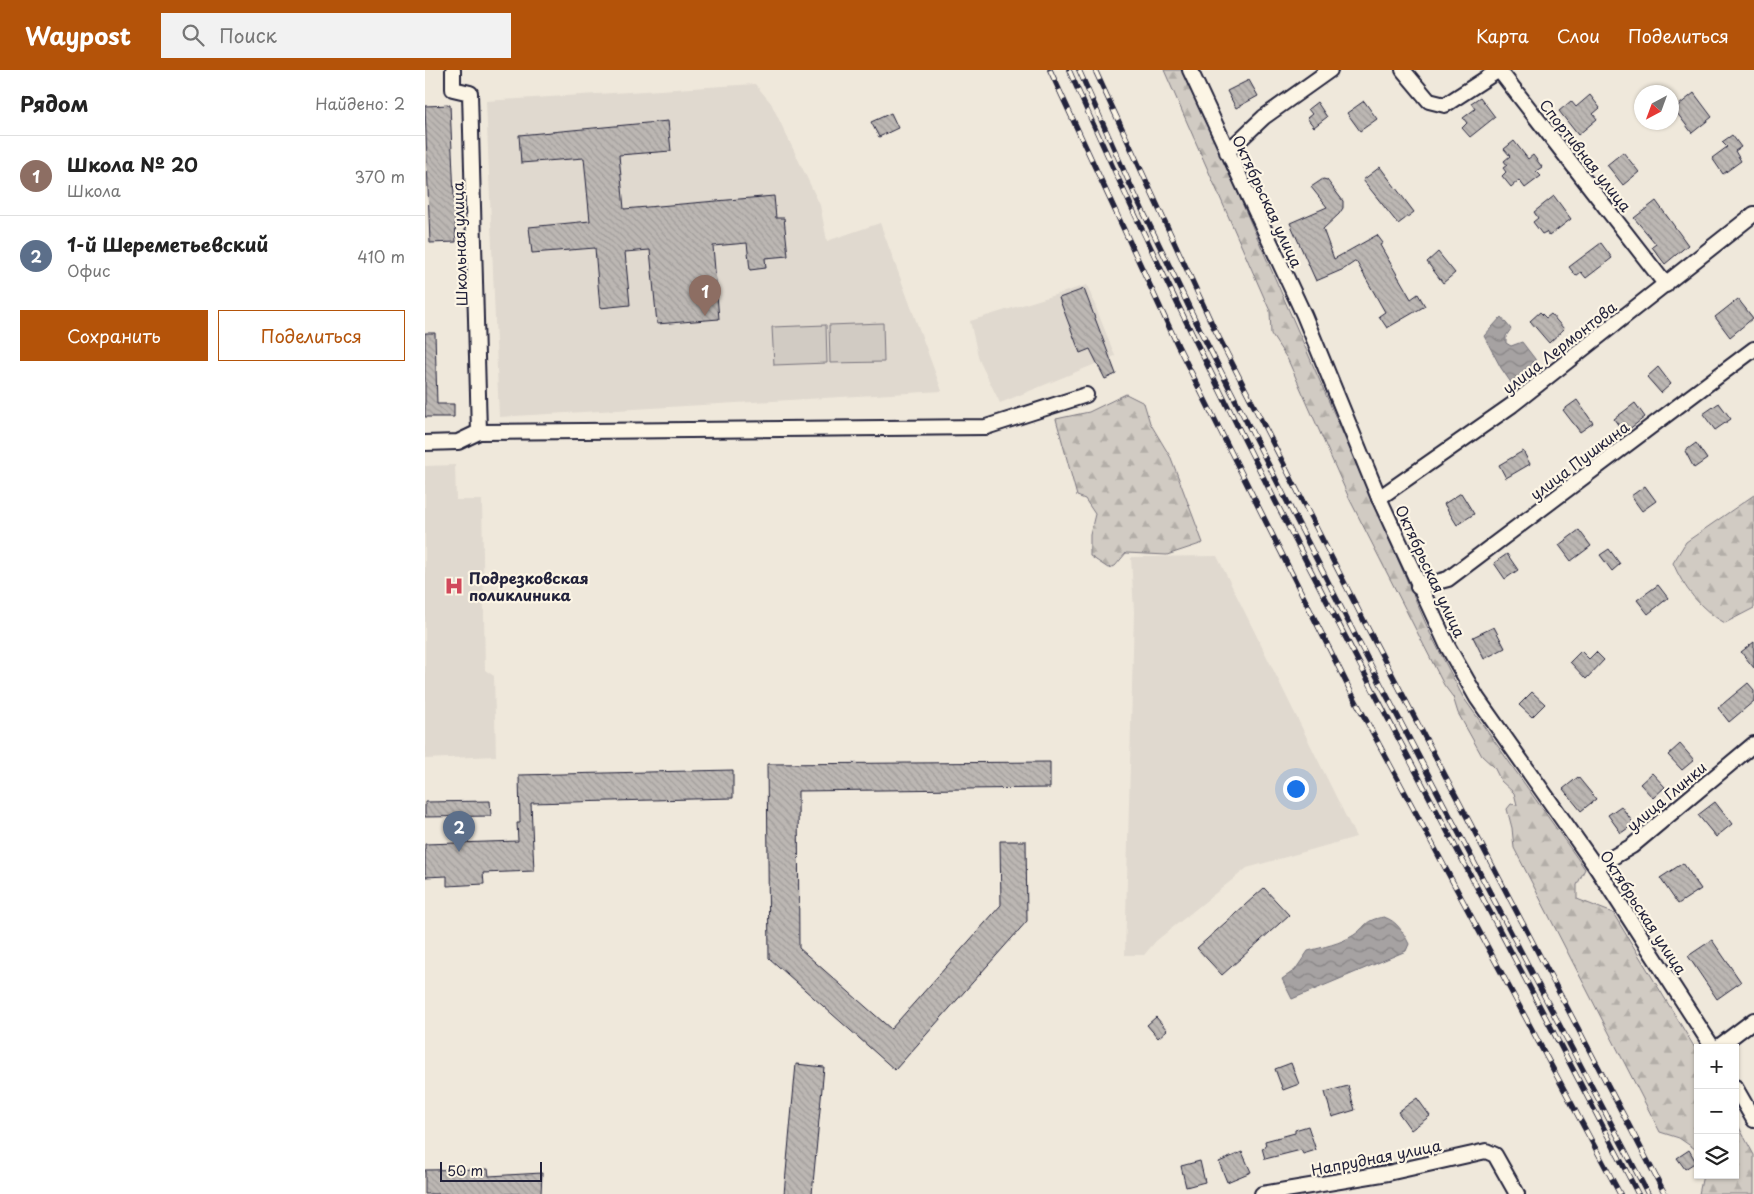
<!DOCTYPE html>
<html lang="ru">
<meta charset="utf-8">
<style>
body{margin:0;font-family:"Playpen Sans",sans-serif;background:#f2f2f2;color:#222}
.controls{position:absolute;right:15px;bottom:15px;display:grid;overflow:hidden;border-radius:0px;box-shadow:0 1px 4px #0004}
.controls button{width:45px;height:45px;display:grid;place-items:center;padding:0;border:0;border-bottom:1px solid #e0e0e0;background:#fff;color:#222;font:25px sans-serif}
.compass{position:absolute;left:1209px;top:15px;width:45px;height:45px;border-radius:50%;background:#fff;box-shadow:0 1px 4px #0004;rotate:221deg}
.scale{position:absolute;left:15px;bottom:12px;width:102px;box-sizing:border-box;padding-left:5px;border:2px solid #22223b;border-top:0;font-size:14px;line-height:18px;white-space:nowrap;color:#22223b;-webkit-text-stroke:4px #fcf5e5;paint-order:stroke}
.you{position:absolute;left:870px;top:718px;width:18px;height:18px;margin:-12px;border:4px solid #fff;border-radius:50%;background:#1a73e8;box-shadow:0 0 0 8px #1a73e833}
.badge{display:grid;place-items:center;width:32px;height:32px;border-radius:50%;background:#b45309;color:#fff;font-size:16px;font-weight:700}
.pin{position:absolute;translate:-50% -41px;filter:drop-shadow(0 1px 2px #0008)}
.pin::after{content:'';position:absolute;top:26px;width:18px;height:15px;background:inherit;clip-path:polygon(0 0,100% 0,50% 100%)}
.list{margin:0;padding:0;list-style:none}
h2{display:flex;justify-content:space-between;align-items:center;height:65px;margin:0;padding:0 20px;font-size:21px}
h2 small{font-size:16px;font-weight:400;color:#767676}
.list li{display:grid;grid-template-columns:32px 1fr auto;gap:15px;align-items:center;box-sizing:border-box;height:80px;padding:0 20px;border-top:1px solid #e0e0e0}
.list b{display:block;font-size:19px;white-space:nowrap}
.list p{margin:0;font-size:16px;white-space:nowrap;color:#767676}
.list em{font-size:16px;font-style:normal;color:#767676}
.actions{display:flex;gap:10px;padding:15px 20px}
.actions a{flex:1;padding:11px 0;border:1px solid #b45309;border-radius:0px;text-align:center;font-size:18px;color:#b45309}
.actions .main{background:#b45309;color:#fff}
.icon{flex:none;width:28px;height:28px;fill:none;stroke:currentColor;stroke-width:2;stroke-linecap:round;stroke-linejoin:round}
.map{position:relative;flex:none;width:1329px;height:1124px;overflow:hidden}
header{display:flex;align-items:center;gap:30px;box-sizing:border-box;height:70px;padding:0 25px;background:#b45309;color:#fff}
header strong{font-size:24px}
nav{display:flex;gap:28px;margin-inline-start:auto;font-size:18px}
.search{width:350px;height:45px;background:#f2f2f2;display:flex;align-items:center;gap:12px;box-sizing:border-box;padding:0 18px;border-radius:0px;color:#767676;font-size:19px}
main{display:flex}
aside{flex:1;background:#fff}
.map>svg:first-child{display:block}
</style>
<header>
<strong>Waypost</strong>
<div class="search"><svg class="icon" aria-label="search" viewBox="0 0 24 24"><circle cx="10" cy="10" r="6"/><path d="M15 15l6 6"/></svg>Поиск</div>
<nav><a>Карта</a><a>Слои</a><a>Поделиться</a></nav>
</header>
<main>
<aside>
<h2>Рядом<small>Найдено: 2</small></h2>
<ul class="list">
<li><span class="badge" style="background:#8d6e63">1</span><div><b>Школа № 20</b><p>Школа</p></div><em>370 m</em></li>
<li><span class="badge" style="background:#5c6f8a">2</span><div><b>1-й Шереметьевский</b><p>Офис</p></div><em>410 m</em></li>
</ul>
<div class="actions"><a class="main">Сохранить</a><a>Поделиться</a></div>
</aside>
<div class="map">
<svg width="1329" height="1124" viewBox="0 0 1329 1124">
<defs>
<pattern id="forest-firs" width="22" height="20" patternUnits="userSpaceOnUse" patternTransform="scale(1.25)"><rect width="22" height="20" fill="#d1cbc3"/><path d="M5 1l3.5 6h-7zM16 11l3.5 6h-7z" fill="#b3aea8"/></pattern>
<pattern id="water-waves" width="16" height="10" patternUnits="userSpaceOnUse" patternTransform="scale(1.25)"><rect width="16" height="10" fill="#a6a2a2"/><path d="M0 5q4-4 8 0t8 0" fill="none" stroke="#878485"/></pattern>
<pattern id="building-back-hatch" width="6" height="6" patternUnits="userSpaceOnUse" patternTransform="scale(1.25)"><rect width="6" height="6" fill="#bcb7b3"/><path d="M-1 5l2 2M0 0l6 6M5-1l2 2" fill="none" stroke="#a19d9b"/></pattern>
</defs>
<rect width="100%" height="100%" fill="#efe8db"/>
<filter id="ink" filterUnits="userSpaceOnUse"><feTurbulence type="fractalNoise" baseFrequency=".02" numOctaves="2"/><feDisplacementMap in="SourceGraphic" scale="10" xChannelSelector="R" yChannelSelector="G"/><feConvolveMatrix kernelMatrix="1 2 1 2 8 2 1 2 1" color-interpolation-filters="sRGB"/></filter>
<g filter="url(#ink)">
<!-- built -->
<g fill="#e0d9cf">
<path d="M330,14L346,33L395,135L402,171L455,153L517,321L74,347L61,31Z"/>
<path d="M662,215L690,286L575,333L554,290L545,251Z"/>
<path d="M30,395L31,430H57L60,600L69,606L71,686L0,689V396Z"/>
<path d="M792,486L931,767L822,798L731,871L719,885H700L709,542L706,487Z"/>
</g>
<!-- forest -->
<g fill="url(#forest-firs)" stroke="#7a767f">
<path d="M739,0H759L1005,563L1038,627L1160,799L1152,815V829L1188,843L1273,983V1081L1254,1068L1235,1062L1089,778L1087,758L1082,739L1086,734L1092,735L1089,723L1076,711L1069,697L1057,686L1033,643L1028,627L1019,615L924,428L863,290L846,264L845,241Z"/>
<path d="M701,324L719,333L725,353L746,388L778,473L742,485L701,483L690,496L683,498L665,486V465L670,444L660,429L652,426L631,349L664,342Z"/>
<path d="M1329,425V538L1300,553C1276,540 1258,517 1248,493L1261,472Z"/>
<path d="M1310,1050L1329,1085V1124H1274L1278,1105H1310Z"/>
</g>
<!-- green -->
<g fill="#d1cbc3" stroke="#7a767f">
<path d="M458,253L459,292L405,293L404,255Z"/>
<path d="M401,255L402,293L349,295L347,257Z"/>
</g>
<!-- water -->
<g fill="url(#water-waves)" stroke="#716f79">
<path d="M1076,247L1086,259L1081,266V273L1086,276L1097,272L1110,289L1112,300L1094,314H1087L1076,298L1059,266Z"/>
<path d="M959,847C972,851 978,862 984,874L981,881L867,929L857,909L870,900L883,881C898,877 915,874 929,865C942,856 939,850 959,847Z"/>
</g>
<!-- building -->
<g fill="url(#building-back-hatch)" stroke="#22223b">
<path d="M824,10L833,26L811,38L802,21Z"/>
<path d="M1269,23L1287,47L1267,63L1249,39Z"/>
<path d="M1165,25L1175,38L1168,44L1172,49L1153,65L1134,41L1146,31L1151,37Z"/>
<path d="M1055,27L1070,47L1045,67L1037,58L1042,53L1038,48L1050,39L1046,33Z"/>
<path d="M939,31L952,49L935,61L922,43Z"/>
<path d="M892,32L902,47L889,57L882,48L887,44L883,39Z"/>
<path d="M25,35L31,172L5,173L0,36Z"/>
<path d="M466,43L473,58L454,67L446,52Z"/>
<path d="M243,51L246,81L194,85L199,139L349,126L351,148H359L363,186L340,188L341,198L325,200L322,173L288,176L294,249L232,254L225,180L200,182L205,235L175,238L170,178L107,183L104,157L165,151L159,88L96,93L94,65Z"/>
<path d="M1307,65L1316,77L1310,81L1316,91L1298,104L1287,88L1302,77L1297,72Z"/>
<path d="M1089,71L1103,89L1108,85L1117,97L1111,101L1116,106L1100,118L1094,110L1086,117L1077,106L1081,102L1078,98L1082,95L1079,91L1085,86L1079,79Z"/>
<path d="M1198,82L1214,102L1198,115L1182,95Z"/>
<path d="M955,97L989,142L973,154L938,110Z"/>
<path d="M898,109L902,110L918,131V138L914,144L898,159L909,189L952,165L958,173L955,175L986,229L993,224L1000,236L962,258L954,246L960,242L931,191L919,199L891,211L865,153L902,137L886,117Z"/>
<path d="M1129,126L1146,149L1124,166L1121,162L1117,164L1108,152L1113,148L1109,142Z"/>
<path d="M1231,131L1263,175L1240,194L1227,177L1231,174L1209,148Z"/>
<path d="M1176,173L1187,188L1161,208L1156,202L1151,206L1144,197Z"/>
<path d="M1013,182L1030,203L1018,213L1002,192Z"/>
<path d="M659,219L691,304L680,309L665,279L655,283L634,228Z"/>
<path d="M1313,229L1328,248L1305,267L1290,247Z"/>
<path d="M1115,242L1121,248L1126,244L1139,259L1124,273L1105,251Z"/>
<path d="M0,263H10L12,334H29V347H0Z"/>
<path d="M1233,297L1246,314L1236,323L1222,307Z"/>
<path d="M1152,330L1168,353L1155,362L1138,340Z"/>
<path d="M1210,333L1220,347L1199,363L1189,349Z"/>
<path d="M1294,333L1306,349L1290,360L1278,344Z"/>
<path d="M1271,373L1282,389L1269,398L1260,381Z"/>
<path d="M1098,381L1105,394L1081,408L1074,395Z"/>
<path d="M1220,416L1231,431L1217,441L1206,426Z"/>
<path d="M1036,423L1049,444L1032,455L1019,434Z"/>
<path d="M1154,460L1166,476L1146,491L1134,475Z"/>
<path d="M1184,479L1195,494L1187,501L1175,485Z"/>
<path d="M1082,484L1093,500L1080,509L1069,493Z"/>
<path d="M1233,515L1243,528L1223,544L1212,530Z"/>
<path d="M1069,557L1080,578L1059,589L1048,567Z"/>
<path d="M1329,572V598L1316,582Z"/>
<path d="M1156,581L1164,589L1171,582L1179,590L1161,609L1145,592Z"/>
<path d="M1323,613L1329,620V631L1304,652L1293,638Z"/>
<path d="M1107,622L1120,634L1107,647L1094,635Z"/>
<path d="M1255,674L1269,690L1257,700L1243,685Z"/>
<path d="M625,692V718L373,721L374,878L466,959L576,835L575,771H601L602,851L470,1000L344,888L342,694Z"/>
<path d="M308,700V728L106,733L109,801L58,803L59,814L22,816V806L0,807V774L93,771L92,753H95L94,705Z"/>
<path d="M1227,703L1240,717L1228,728L1215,714Z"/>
<path d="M1153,707L1171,729L1156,741L1138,719Z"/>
<path d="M65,731L66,746L0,747V732Z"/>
<path d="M1290,732L1307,754L1291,767L1273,745Z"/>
<path d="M1196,736L1209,754L1196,763L1183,745Z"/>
<path d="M1258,793L1276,819L1253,834L1235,808Z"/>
<path d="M839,818L864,845L797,905L772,878Z"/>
<path d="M1287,870L1316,912L1292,929L1263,886Z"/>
<path d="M731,947L742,960L733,968L722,955Z"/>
<path d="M866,993L874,1014L858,1020L850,999Z"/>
<path d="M371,994L399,997L387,1124H359Z"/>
<path d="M923,1016L930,1040L907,1047L900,1022Z"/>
<path d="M992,1028L1005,1046L986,1060L973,1042Z"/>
<path d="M883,1056L891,1080L878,1084L876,1080L840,1089L837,1078L841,1077L840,1071L870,1063V1060Z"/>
<path d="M1264,1080L1271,1092L1260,1099L1252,1088Z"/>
<path d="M817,1082L826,1102L802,1112L794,1092Z"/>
<path d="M775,1091L780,1112L761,1117L756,1096Z"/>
<path d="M63,1099L64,1106L117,1103L116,1124H0V1100Z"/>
</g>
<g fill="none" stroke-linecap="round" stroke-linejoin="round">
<!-- minor casing -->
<g stroke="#22223b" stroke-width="18">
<g id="minor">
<path d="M28,0V19L45,23L54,362"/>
<path d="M765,0L879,245L954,428L1023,577L1052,628L1171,797L1288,978"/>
<path d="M978,0L1004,31L1020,35L1074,0L1241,215"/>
<path d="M802,82L839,47L905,0"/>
<path d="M0,373L33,372L54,362L561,357L661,325"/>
<path d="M954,428L1087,335L1329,144"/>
<path d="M993,517L1023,509L1329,279"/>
<path d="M1171,797L1207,776L1329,674"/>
<path d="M1292,978L1329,950"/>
<path d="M1310,1017L1329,1050"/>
<path d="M837,1124L963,1103L1061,1081L1070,1085L1092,1124"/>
</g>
</g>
<!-- minor -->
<use href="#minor" stroke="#fcf5e5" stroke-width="14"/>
<!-- rail casing -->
<g stroke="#22223b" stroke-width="5.5">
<g id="rail">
<path d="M625,0L753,276L926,622L1195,1124"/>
<path d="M644,0C814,384 1020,751 1213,1124"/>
<path d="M654,0L703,110L776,262L929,563L1223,1124"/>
<path d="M670,0L787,254L940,553L1240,1124"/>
</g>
</g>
<!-- rail -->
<use href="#rail" stroke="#fcf5e5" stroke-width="4" stroke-dasharray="11" stroke-linecap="butt"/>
</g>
</g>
<!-- icons -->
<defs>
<g id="hospital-bare" transform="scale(1.5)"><path d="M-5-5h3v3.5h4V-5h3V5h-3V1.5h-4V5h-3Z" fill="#d1495b" stroke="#fcf5e5" stroke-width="2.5" paint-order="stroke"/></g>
</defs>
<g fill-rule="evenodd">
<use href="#hospital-bare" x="29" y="516"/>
</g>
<g text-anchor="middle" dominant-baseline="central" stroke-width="4.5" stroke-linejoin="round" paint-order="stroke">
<!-- street labels -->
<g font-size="15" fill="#22223b" stroke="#fcf5e5">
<text transform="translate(1161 85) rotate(52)">Спортивная улица</text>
<text transform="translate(843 131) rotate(65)">Октябрьская улица</text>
<text transform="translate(34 174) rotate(-92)">Школьная улица</text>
<text transform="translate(1134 277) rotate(-38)">улица Лермонтова</text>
<text transform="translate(1154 390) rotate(-37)">улица Пушкина</text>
<text transform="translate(1006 501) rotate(65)">Октябрьская улица</text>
<text transform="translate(1241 726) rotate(-40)">улица Глинки</text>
<text transform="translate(1219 842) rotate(57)">Октябрьская улица</text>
<text transform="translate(951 1087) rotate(-11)">Напрудная улица</text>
</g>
<!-- poi labels -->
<g font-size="15" font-weight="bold" fill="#22223b" stroke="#fcf5e5" text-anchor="start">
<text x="44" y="507">Подрезковская<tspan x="44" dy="17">поликлиника</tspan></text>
</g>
</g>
</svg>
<div class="controls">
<button>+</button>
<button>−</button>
<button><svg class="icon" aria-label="layers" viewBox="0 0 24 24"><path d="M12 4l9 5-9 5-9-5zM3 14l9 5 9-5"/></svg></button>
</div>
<svg class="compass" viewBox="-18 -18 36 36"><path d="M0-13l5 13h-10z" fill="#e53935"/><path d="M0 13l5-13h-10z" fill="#767676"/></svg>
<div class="scale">50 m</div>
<div class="you"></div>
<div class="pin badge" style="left:280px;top:246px;background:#8d6e63">1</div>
<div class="pin badge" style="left:34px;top:782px;background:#5c6f8a">2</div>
</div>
</main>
